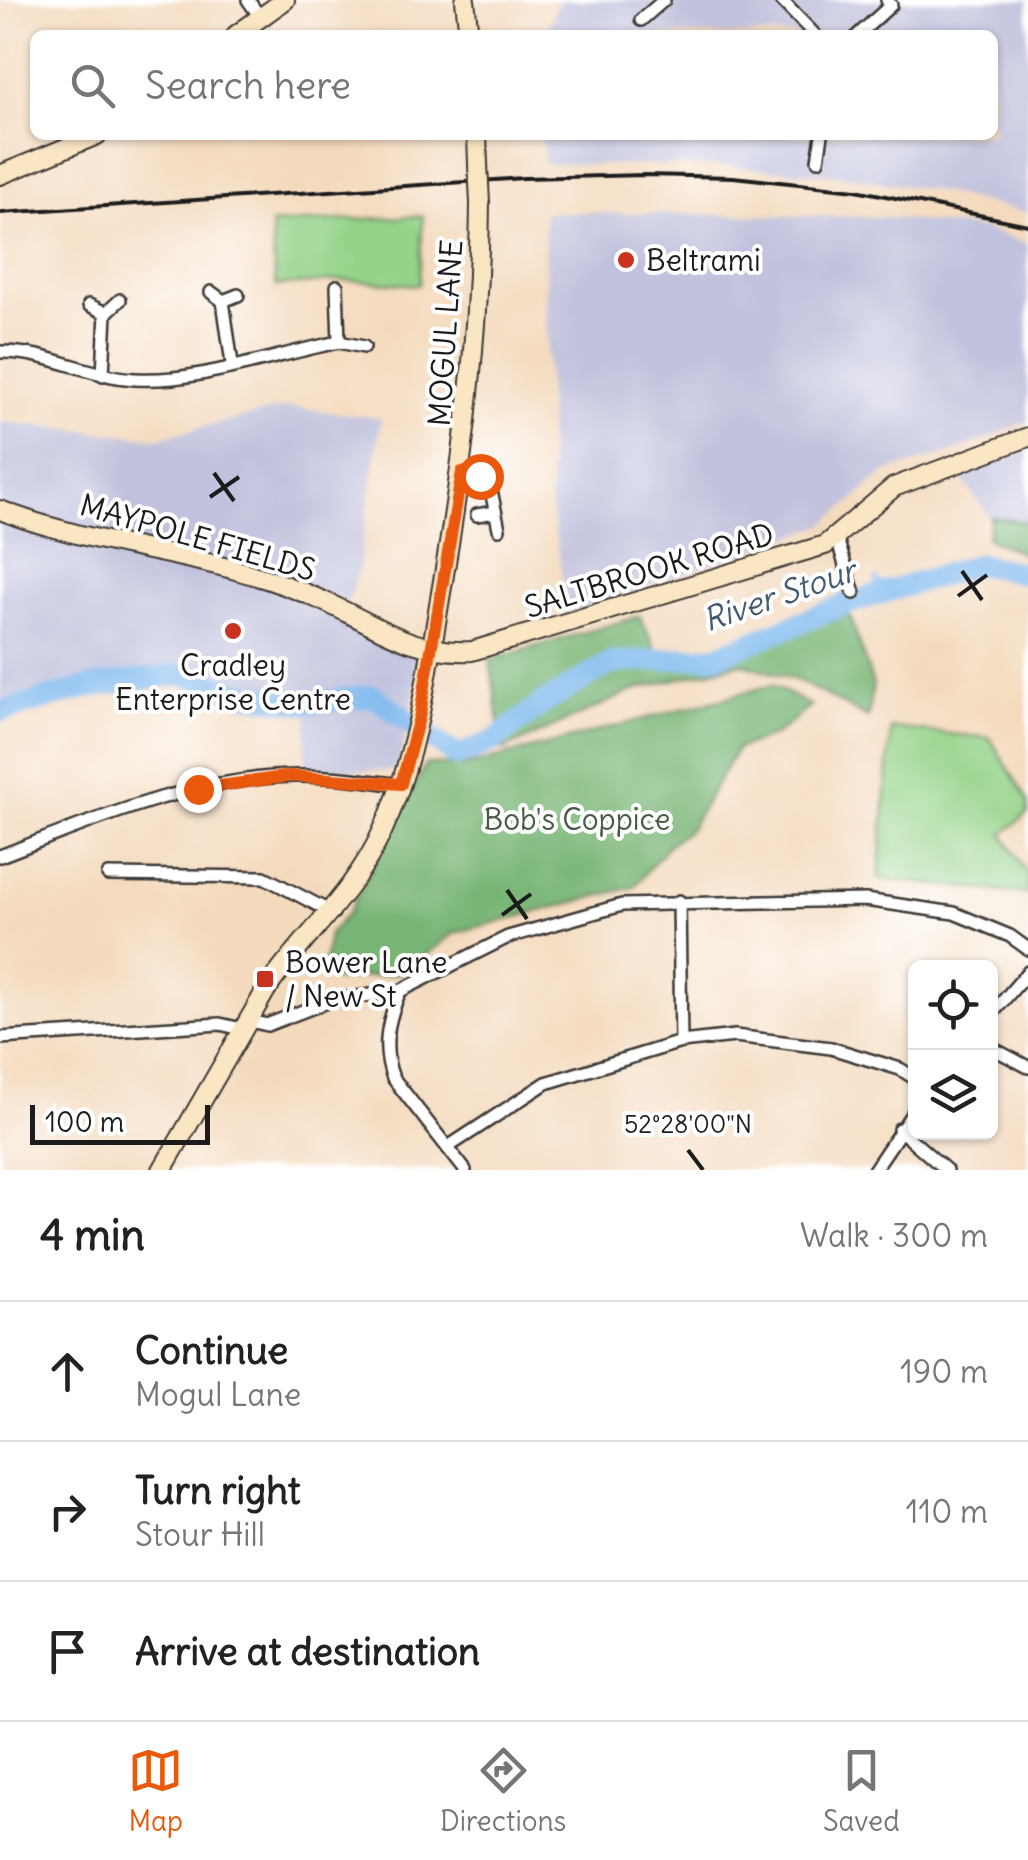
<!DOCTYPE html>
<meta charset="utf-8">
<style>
body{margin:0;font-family:Delius,sans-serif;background:#f6f6f6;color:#222}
.controls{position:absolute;right:30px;bottom:30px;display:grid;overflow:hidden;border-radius:15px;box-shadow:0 2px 8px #0004}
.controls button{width:90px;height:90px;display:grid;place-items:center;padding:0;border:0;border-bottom:2px solid #e0e0e0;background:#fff;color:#222;font:50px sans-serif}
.scale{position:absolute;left:30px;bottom:25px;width:180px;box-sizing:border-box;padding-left:10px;border:5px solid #1c1c1c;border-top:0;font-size:28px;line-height:35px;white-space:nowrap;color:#1c1c1c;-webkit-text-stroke:8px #fff;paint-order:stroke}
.stop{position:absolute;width:30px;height:30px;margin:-22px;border:8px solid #ea580c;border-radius:50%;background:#fff}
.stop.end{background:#ea580c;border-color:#fff;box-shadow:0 2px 10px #0008}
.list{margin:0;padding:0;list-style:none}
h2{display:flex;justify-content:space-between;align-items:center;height:130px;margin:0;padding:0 40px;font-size:42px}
h2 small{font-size:32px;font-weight:400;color:#767676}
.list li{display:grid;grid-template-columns:65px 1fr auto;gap:30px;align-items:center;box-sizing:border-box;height:140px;padding:0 40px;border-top:2px solid #e0e0e0}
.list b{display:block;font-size:38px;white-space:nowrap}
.list p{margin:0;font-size:32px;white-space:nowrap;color:#767676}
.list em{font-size:32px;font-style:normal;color:#767676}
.icon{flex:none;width:55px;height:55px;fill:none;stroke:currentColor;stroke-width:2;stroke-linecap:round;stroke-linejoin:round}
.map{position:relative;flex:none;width:1028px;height:1170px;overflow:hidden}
.search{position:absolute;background:#fff;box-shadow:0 2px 8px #0004;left:30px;right:30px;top:30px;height:110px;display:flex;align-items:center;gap:25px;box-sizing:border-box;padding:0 35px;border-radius:15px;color:#767676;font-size:38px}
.sheet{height:550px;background:#fff}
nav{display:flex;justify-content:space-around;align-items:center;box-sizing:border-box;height:140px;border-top:2px solid #e0e0e0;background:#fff;font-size:28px;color:#767676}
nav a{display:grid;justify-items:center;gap:5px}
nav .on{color:#ea580c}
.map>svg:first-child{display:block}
</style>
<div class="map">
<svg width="1028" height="1170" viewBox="0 0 1028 1170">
<rect width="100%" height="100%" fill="#fff"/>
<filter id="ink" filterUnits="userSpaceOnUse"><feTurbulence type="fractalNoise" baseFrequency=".01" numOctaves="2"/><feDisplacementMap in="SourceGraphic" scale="20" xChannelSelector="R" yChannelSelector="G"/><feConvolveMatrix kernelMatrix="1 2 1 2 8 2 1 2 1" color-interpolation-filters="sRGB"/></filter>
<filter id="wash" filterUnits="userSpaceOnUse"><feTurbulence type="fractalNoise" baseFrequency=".0048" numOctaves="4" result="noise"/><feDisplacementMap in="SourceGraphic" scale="40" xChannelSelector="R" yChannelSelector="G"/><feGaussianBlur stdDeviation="2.25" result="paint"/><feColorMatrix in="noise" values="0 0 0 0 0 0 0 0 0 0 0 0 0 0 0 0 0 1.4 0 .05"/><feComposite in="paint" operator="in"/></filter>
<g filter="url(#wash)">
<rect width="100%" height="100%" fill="#f4dabd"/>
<!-- industrial -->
<g fill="#c1c2dd">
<path d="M559,0H1028V213L933,190L839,175L728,166L544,164L542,135H993V35H546Z"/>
<path d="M544,212L882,217L985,229L1028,244V421L961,449L886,472L824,525L568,613L550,501Z"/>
<path d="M287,407L381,418L359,567L348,602L316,589L312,609L421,659L398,771L305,770L308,699L245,695L185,671L83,688L0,709V422L157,438Z"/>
<path d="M1028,452V522L991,517L957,474Z"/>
</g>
<!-- green -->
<g fill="#95d389" stroke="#587852" stroke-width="2.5">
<path d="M423,216L419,285L345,280L276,286L271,224Z"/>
<path d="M891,728L990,738L1028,801V813L1003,834L1028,875V894L879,879Z"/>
</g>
<!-- forest -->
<g fill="#78b575" stroke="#4a6848" stroke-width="2.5">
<path d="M991,517L1028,522V556L987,538Z"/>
<path d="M846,604L873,685L868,718L799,681L741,663L637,689L503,750L490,660L640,616L661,660L717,656Z"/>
<path d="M772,685L811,706L775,735L737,749L689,830L669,844L634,887L454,933L402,973L335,980L323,970L329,934L348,913L426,764L466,766Z"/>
</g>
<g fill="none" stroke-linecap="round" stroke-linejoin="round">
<!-- stream -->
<path stroke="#7db8ee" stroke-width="4" d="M876,579L884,592"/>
<!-- river -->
<path stroke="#7db8ee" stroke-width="22" d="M0,712L85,688L182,674L244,694L305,703L373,696L457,756L492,742L542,704L611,663L717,656L846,604L979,564L1028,574"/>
</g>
</g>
<g filter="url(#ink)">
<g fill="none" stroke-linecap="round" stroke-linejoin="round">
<!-- street casing -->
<g stroke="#3c3834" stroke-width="16">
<g id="street">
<path d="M248,0L260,17"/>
<path d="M781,0L815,35"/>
<path d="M641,20L664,0"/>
<path d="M858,35L891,5L887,0"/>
<path d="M818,160L822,135"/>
<path d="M337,286L339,342"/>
<path d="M211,292L223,301L238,295"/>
<path d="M223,301L232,364"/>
<path d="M89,305L106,313L120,300"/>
<path d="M0,352C47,351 87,376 135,379C196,383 277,354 339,342L364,347"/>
<path d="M103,375L106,313"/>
<path d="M462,472L480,476L492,495L499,529"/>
<path d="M477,515L495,512"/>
<path d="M837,539L854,593"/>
<path d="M0,856C95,820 190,778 294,776C330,775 366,781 401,785"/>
<path d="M108,875L264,877L333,913"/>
<path d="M679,901L681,1042"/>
<path d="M400,991C388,1020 381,1047 393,1078L465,1170"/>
<path d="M990,1016L1028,972"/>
<path d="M250,1021L267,1025L329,1001L400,991L508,937L622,905L865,900L954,913L1010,936L1028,949"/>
<path d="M0,1038L220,1024L246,1030"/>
<path d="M990,1047L1028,1067"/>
<path d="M899,1129L946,1170"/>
<path d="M448,1147L546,1083L681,1042L735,1036L831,1048L900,1069L916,1079"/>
<path d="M874,1170L916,1108"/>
</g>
</g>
<!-- secondary casing -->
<g stroke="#3c3834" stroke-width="22">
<g id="secondary">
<path d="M465,0L469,35"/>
<path d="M236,35L285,0"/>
<path d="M477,135L478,164"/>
<path d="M0,175L97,135"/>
<path d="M0,510C104,551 221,553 323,601C377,625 411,654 472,651L825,545L894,487L1028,437"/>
<path d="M162,1170L266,990C303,936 354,894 382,832C419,752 428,667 443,581C464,455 479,332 480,203"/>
</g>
</g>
<!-- street -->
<use href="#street" stroke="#fff" stroke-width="11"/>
<!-- secondary -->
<use href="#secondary" stroke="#fbe6c4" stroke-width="18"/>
<!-- rail -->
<path stroke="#1c1c1c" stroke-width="4" d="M0,213L524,178L644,175L733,177L856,190L1028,225"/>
<!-- secondary-bridge casing -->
<g stroke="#3c3834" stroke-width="22" stroke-linecap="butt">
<path id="secondary-bridge" d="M478,164L480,203"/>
</g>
<!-- secondary-bridge -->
<use href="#secondary-bridge" stroke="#fbe6c4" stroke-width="18"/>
</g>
</g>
<g fill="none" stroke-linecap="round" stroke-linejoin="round" filter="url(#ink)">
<!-- route -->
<path stroke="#ea580c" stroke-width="12" d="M198,789L290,776L401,784L420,714L462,472L480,476"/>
</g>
<!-- ticks -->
<path fill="none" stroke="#1c1c1c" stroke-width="4" d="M214,473L234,501M210,497L239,477M962,571L982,600M958,596L987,575M507,890L527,919M502,915L531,894M688,1150L703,1170"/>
<!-- markers -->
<g fill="#c8321e" stroke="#fff" stroke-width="4">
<circle cx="626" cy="260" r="10"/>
<circle cx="233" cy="631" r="10"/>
<rect x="255" y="969" width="20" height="20" rx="5"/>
</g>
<g text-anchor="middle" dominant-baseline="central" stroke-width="8" stroke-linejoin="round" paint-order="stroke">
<!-- poi labels -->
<g font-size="30" fill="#1c1c1c" stroke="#fff" text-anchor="start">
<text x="646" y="260">Beltrami</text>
<text x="233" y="665" text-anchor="middle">Cradley<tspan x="233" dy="34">Enterprise Centre</tspan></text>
<text x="285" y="962">Bower Lane<tspan x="285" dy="34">/ New St</tspan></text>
</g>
<!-- street labels -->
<g font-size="30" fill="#1c1c1c" stroke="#fff">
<text transform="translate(445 333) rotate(-86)">MOGUL LANE</text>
<text transform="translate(198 537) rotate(16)">MAYPOLE FIELDS</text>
<text transform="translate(649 570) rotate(-17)">SALTBROOK ROAD</text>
</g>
<!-- park labels -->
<g font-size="30" fill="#465c42" stroke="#fff">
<text x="577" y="819">Bob's Coppice</text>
</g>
<!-- water labels -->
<g font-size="32" font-style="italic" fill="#435a70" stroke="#fff">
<text transform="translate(779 595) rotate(-19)">River Stour</text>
</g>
</g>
<g font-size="25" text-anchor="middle" fill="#1c1c1c" stroke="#fff" stroke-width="8" stroke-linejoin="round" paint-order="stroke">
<text x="688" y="1133">52°28'00"N</text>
</g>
</svg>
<div class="controls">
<button><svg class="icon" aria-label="locate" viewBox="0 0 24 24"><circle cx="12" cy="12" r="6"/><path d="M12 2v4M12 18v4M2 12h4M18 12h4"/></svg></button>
<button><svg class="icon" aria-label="layers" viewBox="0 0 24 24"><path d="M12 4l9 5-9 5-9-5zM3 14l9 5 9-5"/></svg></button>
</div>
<div class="scale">100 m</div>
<div class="stop" style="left:480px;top:476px"></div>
<div class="stop end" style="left:198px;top:789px"></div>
<div class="search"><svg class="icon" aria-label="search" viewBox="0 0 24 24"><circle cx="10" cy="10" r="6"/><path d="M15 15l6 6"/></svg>Search here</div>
</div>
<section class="sheet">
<h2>4 min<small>Walk · 300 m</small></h2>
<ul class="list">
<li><svg class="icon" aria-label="ahead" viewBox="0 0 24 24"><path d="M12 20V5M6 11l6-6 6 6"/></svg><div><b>Continue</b><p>Mogul Lane</p></div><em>190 m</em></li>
<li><svg class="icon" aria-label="right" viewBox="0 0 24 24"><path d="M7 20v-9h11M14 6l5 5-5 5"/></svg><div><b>Turn right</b><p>Stour Hill</p></div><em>110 m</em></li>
<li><svg class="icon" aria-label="arrive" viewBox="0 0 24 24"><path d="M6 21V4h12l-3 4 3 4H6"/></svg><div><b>Arrive at destination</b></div></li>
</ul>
</section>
<nav>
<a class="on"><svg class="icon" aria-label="map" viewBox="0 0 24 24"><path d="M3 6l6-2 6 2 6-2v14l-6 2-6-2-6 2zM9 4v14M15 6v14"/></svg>Map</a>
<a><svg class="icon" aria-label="directions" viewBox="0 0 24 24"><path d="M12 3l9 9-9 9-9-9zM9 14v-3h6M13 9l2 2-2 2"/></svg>Directions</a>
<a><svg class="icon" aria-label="saved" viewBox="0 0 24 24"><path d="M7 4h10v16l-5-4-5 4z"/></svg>Saved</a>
</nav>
